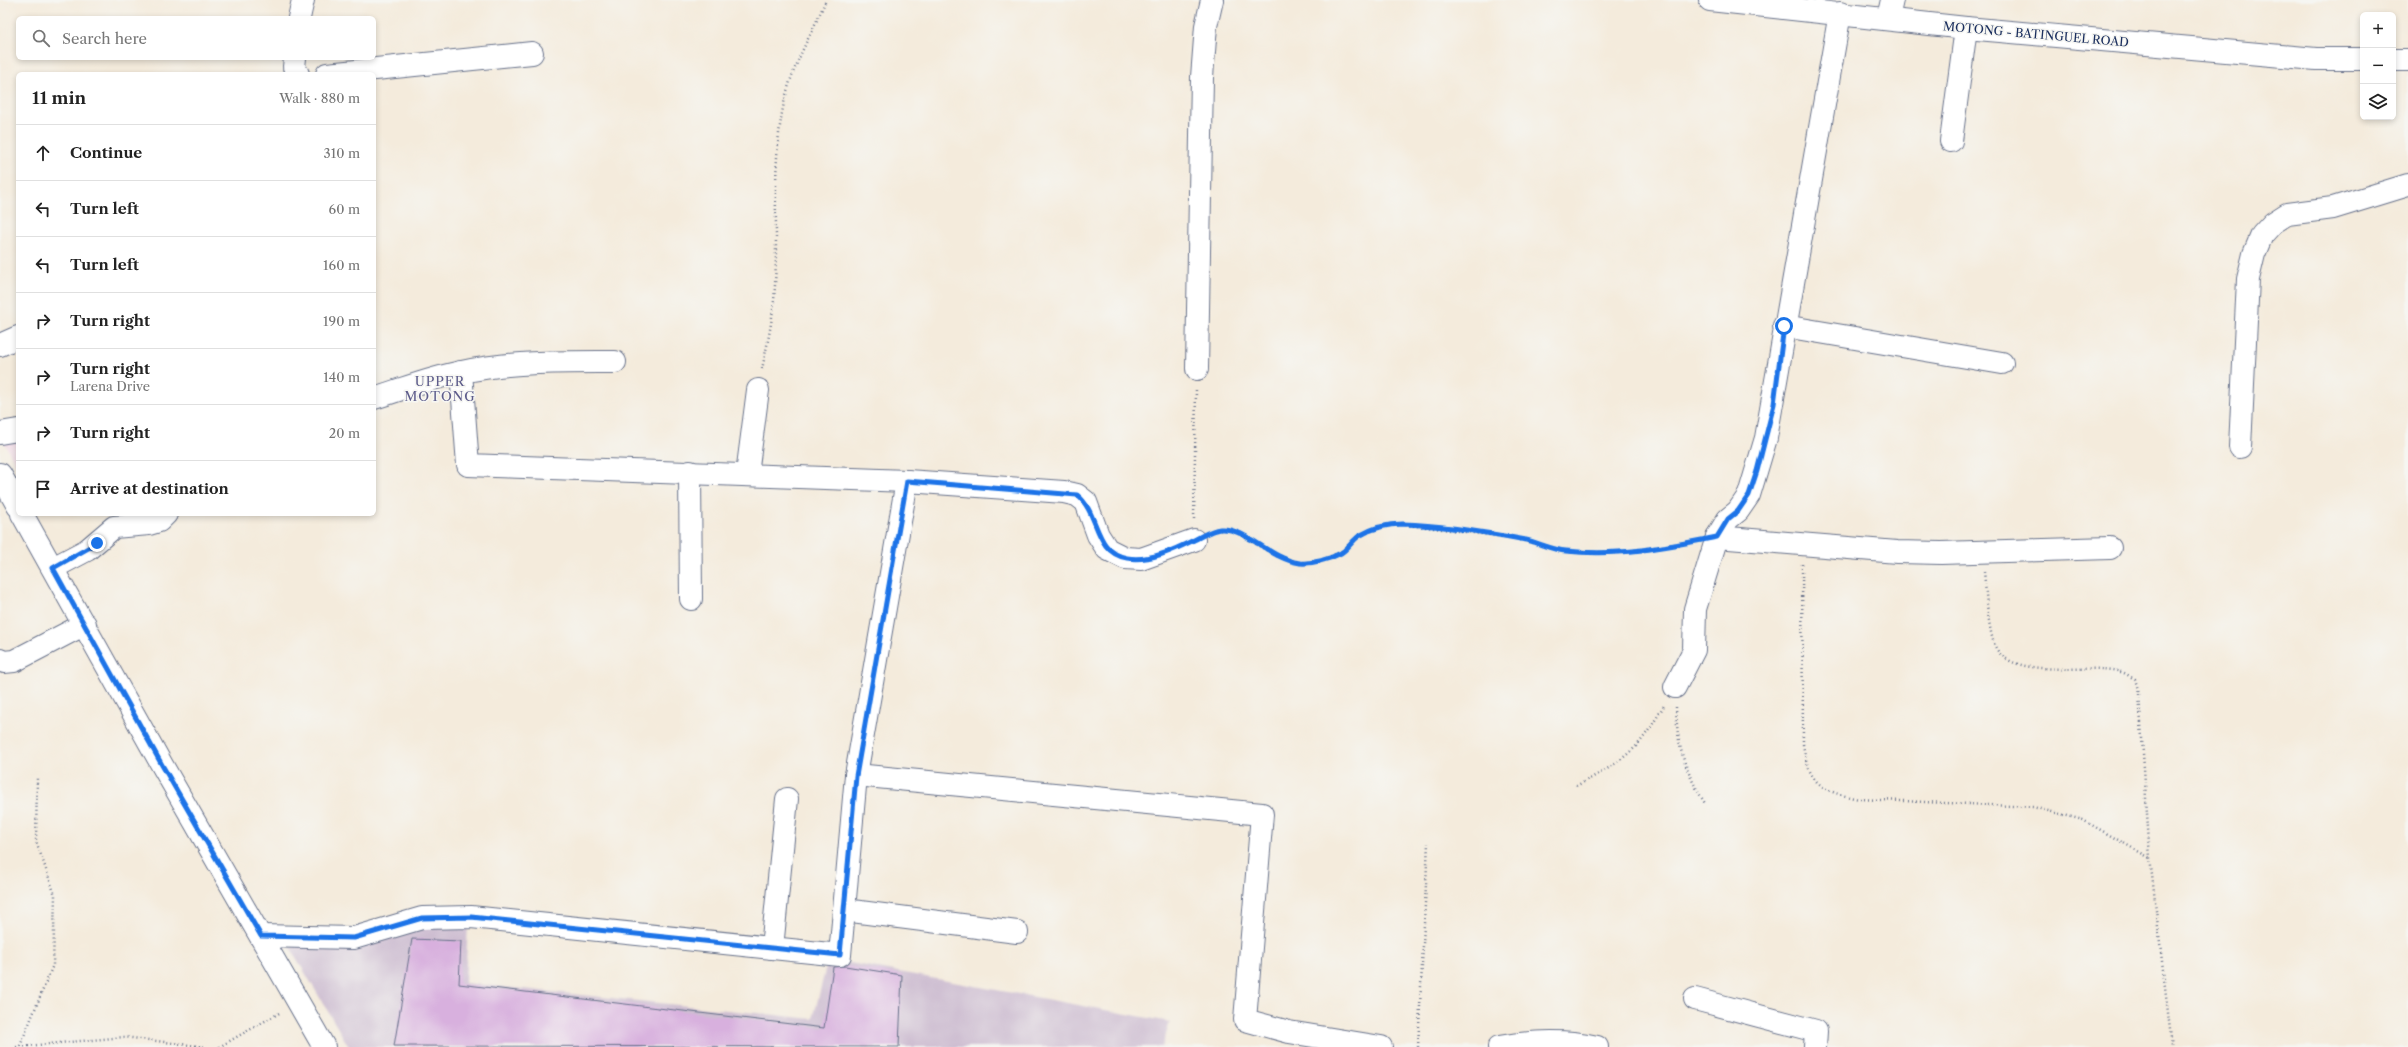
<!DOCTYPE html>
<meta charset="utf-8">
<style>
body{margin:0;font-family:"Libre Caslon Text",serif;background:#f6f6f6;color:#222}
.controls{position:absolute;right:12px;top:12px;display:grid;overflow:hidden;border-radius:6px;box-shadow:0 2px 6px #0003}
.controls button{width:36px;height:36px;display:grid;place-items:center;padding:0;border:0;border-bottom:1px solid #e0e0e0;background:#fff;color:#222;font:20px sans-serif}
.stop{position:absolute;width:12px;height:12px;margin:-9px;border:3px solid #1a73e8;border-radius:50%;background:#fff}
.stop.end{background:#1a73e8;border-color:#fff;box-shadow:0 1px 4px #0008}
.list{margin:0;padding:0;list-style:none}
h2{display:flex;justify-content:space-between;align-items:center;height:52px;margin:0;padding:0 16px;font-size:17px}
h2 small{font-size:13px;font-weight:400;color:#767676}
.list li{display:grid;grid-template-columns:26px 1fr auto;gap:12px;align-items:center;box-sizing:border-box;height:56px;padding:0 16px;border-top:1px solid #e0e0e0}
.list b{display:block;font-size:15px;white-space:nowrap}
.list p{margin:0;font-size:13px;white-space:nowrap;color:#767676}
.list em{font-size:13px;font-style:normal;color:#767676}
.icon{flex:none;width:22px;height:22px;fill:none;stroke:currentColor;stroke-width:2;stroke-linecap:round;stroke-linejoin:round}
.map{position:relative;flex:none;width:2408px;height:1047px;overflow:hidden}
.search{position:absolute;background:#fff;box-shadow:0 2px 6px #0003;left:16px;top:16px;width:360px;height:44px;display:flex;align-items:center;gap:10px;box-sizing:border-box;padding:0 14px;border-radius:6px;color:#767676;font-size:15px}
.panel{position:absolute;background:#fff;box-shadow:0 2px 6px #0003;left:16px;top:72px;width:360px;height:444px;border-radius:6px}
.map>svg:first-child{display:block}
</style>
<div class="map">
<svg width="2408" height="1047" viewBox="0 0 2408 1047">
<rect width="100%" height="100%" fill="#f6f6f2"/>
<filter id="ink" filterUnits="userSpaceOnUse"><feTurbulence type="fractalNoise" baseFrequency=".025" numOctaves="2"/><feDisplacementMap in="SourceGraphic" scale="8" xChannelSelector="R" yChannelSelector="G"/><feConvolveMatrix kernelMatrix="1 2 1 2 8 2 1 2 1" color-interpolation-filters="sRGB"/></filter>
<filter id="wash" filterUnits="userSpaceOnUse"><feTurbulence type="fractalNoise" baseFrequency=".012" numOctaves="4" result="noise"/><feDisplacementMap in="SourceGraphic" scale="16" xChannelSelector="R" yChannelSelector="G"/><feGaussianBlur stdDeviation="0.9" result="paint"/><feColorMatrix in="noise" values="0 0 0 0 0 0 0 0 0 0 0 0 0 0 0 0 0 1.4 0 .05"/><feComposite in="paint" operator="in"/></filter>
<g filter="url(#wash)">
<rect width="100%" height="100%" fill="#f4ebdc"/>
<!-- built -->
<path fill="#f1d0e3" d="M18,423V468L0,435Z"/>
<!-- industrial -->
<path fill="#cebed1" d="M468,925L465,983L813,1019L828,959L1170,1022L1162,1047H349L288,944L409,928Z"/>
<g id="blocks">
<!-- building -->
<path fill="#d8b0de" d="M412,939L461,941L459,984L824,1028L833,967L845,966L902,975L899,1047L394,1046Z"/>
</g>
</g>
<g filter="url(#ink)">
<use href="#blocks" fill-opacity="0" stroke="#67718a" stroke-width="1"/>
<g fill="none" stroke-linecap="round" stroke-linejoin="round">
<!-- minor casing -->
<g stroke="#67718a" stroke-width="24">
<g id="minor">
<path d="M1710,0L1966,28L2316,59H2363"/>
<path d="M299,18L303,0"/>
<path d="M1888,18L1892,0"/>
<path d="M295,58L294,67L298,74"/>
<path d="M2393,60H2408"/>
<path d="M327,74L532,53"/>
<path d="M1951,141L1966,28"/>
<path d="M1784,326L2002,363"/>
<path d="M0,345L18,337"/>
<path d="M1197,369L1202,77L1206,26L1212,0"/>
<path d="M461,372L468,465L907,481L1064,492L1077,495L1086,502L1098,535L1107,549L1125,558L1141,559L1194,540"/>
<path d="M374,398C403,389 433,377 462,372C513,361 564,362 615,362"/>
<path d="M0,433L18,430"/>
<path d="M2240,447L2248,279L2254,254L2262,235L2273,223L2287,214L2333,208L2408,185"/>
<path d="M690,472L691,599"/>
<path d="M747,474L758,390"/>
<path d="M1717,537L1897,552L1941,553L2110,548"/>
<path d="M53,568L87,550L114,527L149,524L159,521L166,514"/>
<path d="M0,660L4,662L14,661L85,624"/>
<path d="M1675,687L1694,650L1695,609L1717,537L1728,519L1738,511L1749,495L1766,438L1840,13"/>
<path d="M856,775L1262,814L1245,1020L1289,1032L1381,1047"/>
<path d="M844,910L1017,932"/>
<path d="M261,936L354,938L422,918L471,917L840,955L856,775L907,481"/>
<path d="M772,948L787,799"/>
<path d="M1695,999L1816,1031L1815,1047"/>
<path d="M1499,1047C1532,1041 1564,1039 1597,1047"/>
</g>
</g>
<!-- major casing -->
<g stroke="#67718a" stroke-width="24">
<g id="major">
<path d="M0,474L18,506"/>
<path d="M22,514L162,765L324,1047"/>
</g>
</g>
<!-- path -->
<g stroke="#67718a" stroke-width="2.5" stroke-dasharray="1 3" stroke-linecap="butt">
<path d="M762,369C768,342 774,313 775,285C778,228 772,169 782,113C790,68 809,40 826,0"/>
<path d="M1194,519L1196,388"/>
<path d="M1212,531L1231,529L1273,554L1300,563L1320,561L1341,552L1359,536L1382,526L1402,524L1515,538L1563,551L1591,553L1622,552L1693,542"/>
<path d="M1802,564L1803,744C1809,784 1820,791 1859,799L2033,807L2083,820L2150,858"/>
<path d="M1984,572C1986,590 1988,633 1996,648C2014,681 2090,662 2121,672C2126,673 2130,677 2135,679L2139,693L2150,858L2172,1047"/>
<path d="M1676,707C1677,748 1685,771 1706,805"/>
<path d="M1576,786C1595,776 1615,766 1631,751C1645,739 1655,720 1665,704"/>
<path d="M20,1046L53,965L55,895L36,841L37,777"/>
<path d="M16,1047L124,1037L206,1047"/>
<path d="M219,1047L281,1012"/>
<path d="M1418,1047L1428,843"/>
</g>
<!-- minor -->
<use href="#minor" stroke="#fff" stroke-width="22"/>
<!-- major -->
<use href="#major" stroke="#fff" stroke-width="22"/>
</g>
</g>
<g fill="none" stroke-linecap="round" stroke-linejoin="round" filter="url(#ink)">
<!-- route -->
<path stroke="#1a73e8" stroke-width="5" d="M97,543L53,568L162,765L261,936L354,938L422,918L471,917L840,955L856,776L907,481L1077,495C1100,513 1093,552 1127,558C1149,562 1174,550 1194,540C1203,536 1210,530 1220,529C1246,527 1271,560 1300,563C1313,564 1330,559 1341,553C1348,549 1352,541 1359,536C1372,528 1388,524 1403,524C1440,525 1489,533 1526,540C1539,543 1553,550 1566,551C1617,557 1667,547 1717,537L1728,519L1738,511L1749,495L1757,471L1774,404L1784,326"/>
</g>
<g text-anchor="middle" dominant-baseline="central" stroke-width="3" stroke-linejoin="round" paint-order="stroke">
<!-- street labels -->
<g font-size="12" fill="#1b2f5e" stroke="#f6f6f2">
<text transform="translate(2036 34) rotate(5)">MOTONG - BATINGUEL ROAD</text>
</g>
<!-- neighbourhood labels -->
<g font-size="13" letter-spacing="1" fill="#5d5c8b" stroke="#f6f6f2">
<text x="440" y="381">UPPER<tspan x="440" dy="15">MOTONG</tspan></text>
</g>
</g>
</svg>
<div class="controls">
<button>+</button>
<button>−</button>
<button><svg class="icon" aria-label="layers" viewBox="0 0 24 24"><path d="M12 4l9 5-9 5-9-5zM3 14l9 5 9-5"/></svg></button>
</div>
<div class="stop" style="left:1784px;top:326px"></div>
<div class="stop end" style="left:97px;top:543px"></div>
<div class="search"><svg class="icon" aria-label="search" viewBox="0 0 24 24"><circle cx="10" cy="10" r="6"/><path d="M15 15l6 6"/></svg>Search here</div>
<section class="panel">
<h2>11 min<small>Walk · 880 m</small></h2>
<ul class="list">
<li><svg class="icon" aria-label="ahead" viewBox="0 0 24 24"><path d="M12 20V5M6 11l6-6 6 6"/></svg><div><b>Continue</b></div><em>310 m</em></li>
<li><svg class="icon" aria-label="left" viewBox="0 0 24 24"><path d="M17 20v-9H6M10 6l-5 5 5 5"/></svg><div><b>Turn left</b></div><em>60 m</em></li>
<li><svg class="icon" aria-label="left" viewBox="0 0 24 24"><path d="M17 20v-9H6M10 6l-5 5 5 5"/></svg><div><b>Turn left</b></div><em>160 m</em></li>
<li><svg class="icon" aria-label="right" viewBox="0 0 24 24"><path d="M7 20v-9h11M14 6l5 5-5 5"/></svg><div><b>Turn right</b></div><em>190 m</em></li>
<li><svg class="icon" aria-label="right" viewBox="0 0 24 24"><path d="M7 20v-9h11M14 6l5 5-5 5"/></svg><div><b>Turn right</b><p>Larena Drive</p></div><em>140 m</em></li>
<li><svg class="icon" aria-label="right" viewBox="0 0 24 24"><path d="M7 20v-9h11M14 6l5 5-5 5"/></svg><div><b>Turn right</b></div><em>20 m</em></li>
<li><svg class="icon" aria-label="arrive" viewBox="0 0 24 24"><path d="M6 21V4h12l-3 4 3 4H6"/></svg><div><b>Arrive at destination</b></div></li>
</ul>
</section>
</div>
